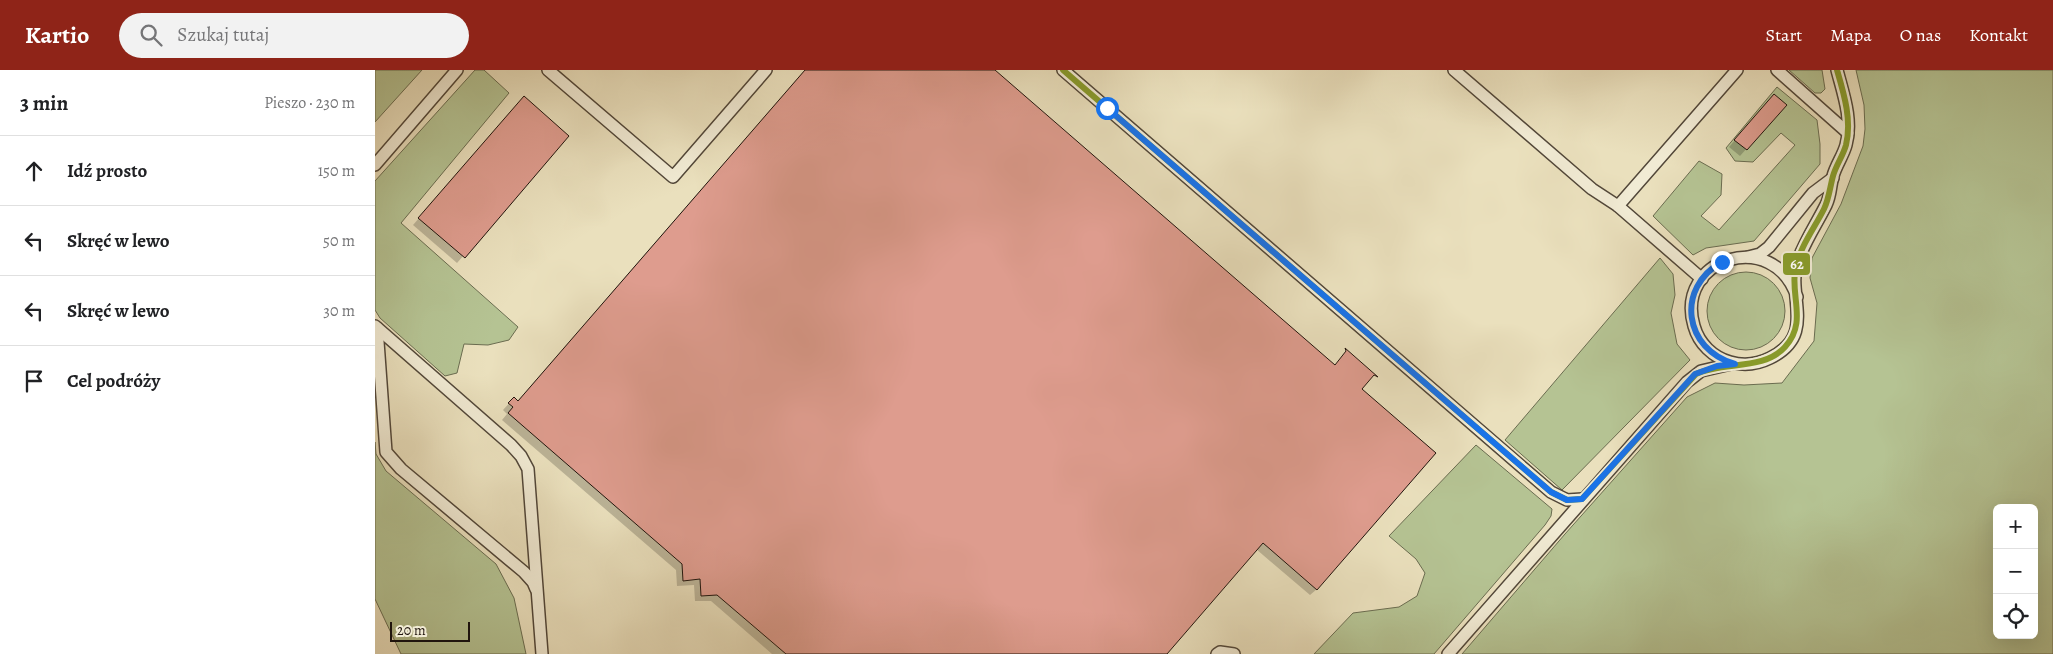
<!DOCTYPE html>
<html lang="pl">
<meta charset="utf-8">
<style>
body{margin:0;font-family:Alegreya,serif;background:#f2f2f2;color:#202124}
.controls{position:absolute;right:15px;bottom:15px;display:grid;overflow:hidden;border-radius:8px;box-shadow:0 5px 20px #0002}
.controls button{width:45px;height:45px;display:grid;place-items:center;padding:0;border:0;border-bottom:1px solid #e0e0e0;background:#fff;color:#202124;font:25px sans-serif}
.scale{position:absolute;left:15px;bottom:12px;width:80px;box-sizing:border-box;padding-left:5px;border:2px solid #20140d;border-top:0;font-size:14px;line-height:18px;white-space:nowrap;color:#20140d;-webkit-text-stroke:4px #f1ebd4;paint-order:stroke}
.stop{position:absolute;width:15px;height:15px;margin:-11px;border:4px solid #1a73e8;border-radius:50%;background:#fff}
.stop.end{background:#1a73e8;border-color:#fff;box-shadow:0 1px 5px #0008}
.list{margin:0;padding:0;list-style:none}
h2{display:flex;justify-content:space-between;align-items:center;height:65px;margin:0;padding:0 20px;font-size:21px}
h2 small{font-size:16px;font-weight:400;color:#757577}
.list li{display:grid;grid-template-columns:32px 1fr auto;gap:15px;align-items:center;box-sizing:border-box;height:70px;padding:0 20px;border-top:1px solid #e0e0e0}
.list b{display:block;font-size:19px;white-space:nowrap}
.list em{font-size:16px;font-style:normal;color:#757577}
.icon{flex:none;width:28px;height:28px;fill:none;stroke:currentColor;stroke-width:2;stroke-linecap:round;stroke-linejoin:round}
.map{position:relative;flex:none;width:1678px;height:584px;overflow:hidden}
header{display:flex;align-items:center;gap:30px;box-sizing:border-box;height:70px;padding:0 25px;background:#8f2418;color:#fff}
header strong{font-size:24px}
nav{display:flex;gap:28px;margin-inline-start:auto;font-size:18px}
.search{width:350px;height:45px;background:#f2f2f2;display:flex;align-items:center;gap:12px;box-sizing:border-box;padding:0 18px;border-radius:28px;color:#757577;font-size:19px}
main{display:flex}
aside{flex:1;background:#fff}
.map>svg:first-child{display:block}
</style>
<header>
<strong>Kartio</strong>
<div class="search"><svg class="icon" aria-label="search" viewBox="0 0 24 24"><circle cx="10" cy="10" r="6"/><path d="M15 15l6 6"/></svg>Szukaj tutaj</div>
<nav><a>Start</a><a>Mapa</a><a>O nas</a><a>Kontakt</a></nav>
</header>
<main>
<aside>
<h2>3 min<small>Pieszo · 230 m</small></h2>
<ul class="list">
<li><svg class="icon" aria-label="ahead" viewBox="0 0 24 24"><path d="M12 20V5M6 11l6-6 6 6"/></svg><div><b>Idź prosto</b></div><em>150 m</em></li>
<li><svg class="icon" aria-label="left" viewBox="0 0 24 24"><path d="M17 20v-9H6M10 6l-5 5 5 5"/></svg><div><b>Skręć w lewo</b></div><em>50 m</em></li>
<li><svg class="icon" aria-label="left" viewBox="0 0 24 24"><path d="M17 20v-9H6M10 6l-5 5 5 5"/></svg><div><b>Skręć w lewo</b></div><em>30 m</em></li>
<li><svg class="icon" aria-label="arrive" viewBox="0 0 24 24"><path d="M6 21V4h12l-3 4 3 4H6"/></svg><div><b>Cel podróży</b></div></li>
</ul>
</aside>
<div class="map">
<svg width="1678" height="584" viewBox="0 0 1678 584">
<rect width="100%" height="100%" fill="#eae0bd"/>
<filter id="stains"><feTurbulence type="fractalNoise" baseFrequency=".004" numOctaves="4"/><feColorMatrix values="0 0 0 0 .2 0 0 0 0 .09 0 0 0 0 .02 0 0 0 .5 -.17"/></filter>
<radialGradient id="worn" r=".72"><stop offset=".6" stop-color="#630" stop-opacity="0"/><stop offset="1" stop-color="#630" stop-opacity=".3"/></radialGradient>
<!-- green -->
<g fill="#b5c393" stroke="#6a6c50" fill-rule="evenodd">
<path d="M0,0H47L0,52Z"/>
<path d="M100,0H109L134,23L26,153L143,257L134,270L113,275L89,274L82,303L70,306L5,248L0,240V111Z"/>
<path d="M1414,0H1447L1450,19L1446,23H1440Z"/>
<path d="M1481,0H1678V584H1087L1190,464L1312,327L1340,313L1369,315L1407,313L1439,271L1442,233L1435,208L1437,188L1466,134L1488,76L1490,59L1489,35ZM1622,438H1659V565H1622Z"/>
<path d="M1402,17L1442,50L1445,74V94L1379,171L1331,178L1318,185L1278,146L1324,91L1347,104L1346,125L1326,146L1344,160L1420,75L1406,63L1378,92L1360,91L1351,78Z"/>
<path d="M1285,188L1298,204L1300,225L1296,243L1302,274L1315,290L1187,420L1130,370Z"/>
<circle cx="1371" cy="241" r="39"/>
<path d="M0,372L1,384L11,401L121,494L139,528L151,584H26L0,529Z"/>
<path d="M1101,375L1177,439L1176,446L1170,455L1059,584H939L978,543L1024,537L1042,526L1050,503L1041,489L1014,466Z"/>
</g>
<!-- shadow -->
<g fill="#0003">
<path d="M430,0H618L986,319L942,519L935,525L881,479L790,584H397L336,531H320L319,515L302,516L301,500L127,350L132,344L128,340L139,328L142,332Z"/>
<path d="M1393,32L1410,35L1365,86L1354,77Z"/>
<path d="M143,34L193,66L82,193L38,155Z"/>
</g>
<!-- building -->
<g fill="#de9c8e" stroke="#20140d">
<path d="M430,0H620L960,295L971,281L970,278L1003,307L999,305L987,319L1061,383L942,520L888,473L792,584H411L342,525L326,526L325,509L308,511L307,494L133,343L138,337L133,333L139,327L143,331Z"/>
<path d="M1399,24L1412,35L1372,80L1359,70Z"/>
<path d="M149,26L194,66L90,188L43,148Z"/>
</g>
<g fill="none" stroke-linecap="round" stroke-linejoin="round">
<!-- lane casing -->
<g stroke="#524739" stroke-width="14">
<g id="lane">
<path d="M173,0L298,107L391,0"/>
<path d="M688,0L1176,422L1192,430L1207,429"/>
<path d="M1079,0L1217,119L1243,136L1327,209"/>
<path d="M1402,0L1473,63"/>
<path d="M0,95L82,0"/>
<path d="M1243,136L1362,0"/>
<path d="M1373,187L1385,184L1394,177L1438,123L1458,108"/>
<path d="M1422,227C1399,157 1299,188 1319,256C1324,274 1338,287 1355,292C1369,296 1383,294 1395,288C1442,265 1412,227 1422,193C1429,172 1441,155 1451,135C1456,125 1455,116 1458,106C1461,95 1468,86 1471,75C1478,50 1468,23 1462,0"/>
<path d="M0,256L136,375L146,386L153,399L167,584"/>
<path d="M2,258L11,382L26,399L149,502L158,512L161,519"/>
<path d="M842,584L845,582L859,584"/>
<path d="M1073,584L1312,312L1326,301L1356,294"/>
</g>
</g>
<!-- lane -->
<use href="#lane" stroke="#f1ebd4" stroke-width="11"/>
<!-- bus-1 casing -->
<g stroke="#f1ebd4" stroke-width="10">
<path id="bus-1" d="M688,0L1176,422L1192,430L1207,429L1321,304C1349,291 1388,301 1410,277C1432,253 1416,228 1420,201C1424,178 1439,159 1449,139C1454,129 1455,117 1458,106C1461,95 1468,86 1471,75C1477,50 1469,24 1462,0"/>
</g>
<!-- bus-1 -->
<use href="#bus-1" stroke="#889b2a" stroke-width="6"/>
</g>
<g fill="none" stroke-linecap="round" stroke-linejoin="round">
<!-- route -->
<path stroke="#1a73e8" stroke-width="6" d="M732,38L1176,422L1192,430L1207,429L1320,304L1342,296L1360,294C1309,280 1300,218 1347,192"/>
</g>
<rect stroke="#f1ebd4" stroke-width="2" x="1407" y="182" width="29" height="24" rx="5" fill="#889b2a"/>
<g font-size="14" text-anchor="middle" font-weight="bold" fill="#fff">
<text x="1422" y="199">62</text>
</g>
<rect width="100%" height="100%" filter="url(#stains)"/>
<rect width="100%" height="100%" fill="url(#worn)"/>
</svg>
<div class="controls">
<button>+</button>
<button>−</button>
<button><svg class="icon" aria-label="locate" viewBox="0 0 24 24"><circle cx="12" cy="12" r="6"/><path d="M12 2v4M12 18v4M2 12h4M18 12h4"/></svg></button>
</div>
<div class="scale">20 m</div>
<div class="stop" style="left:732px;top:38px"></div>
<div class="stop end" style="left:1347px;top:192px"></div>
</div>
</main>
